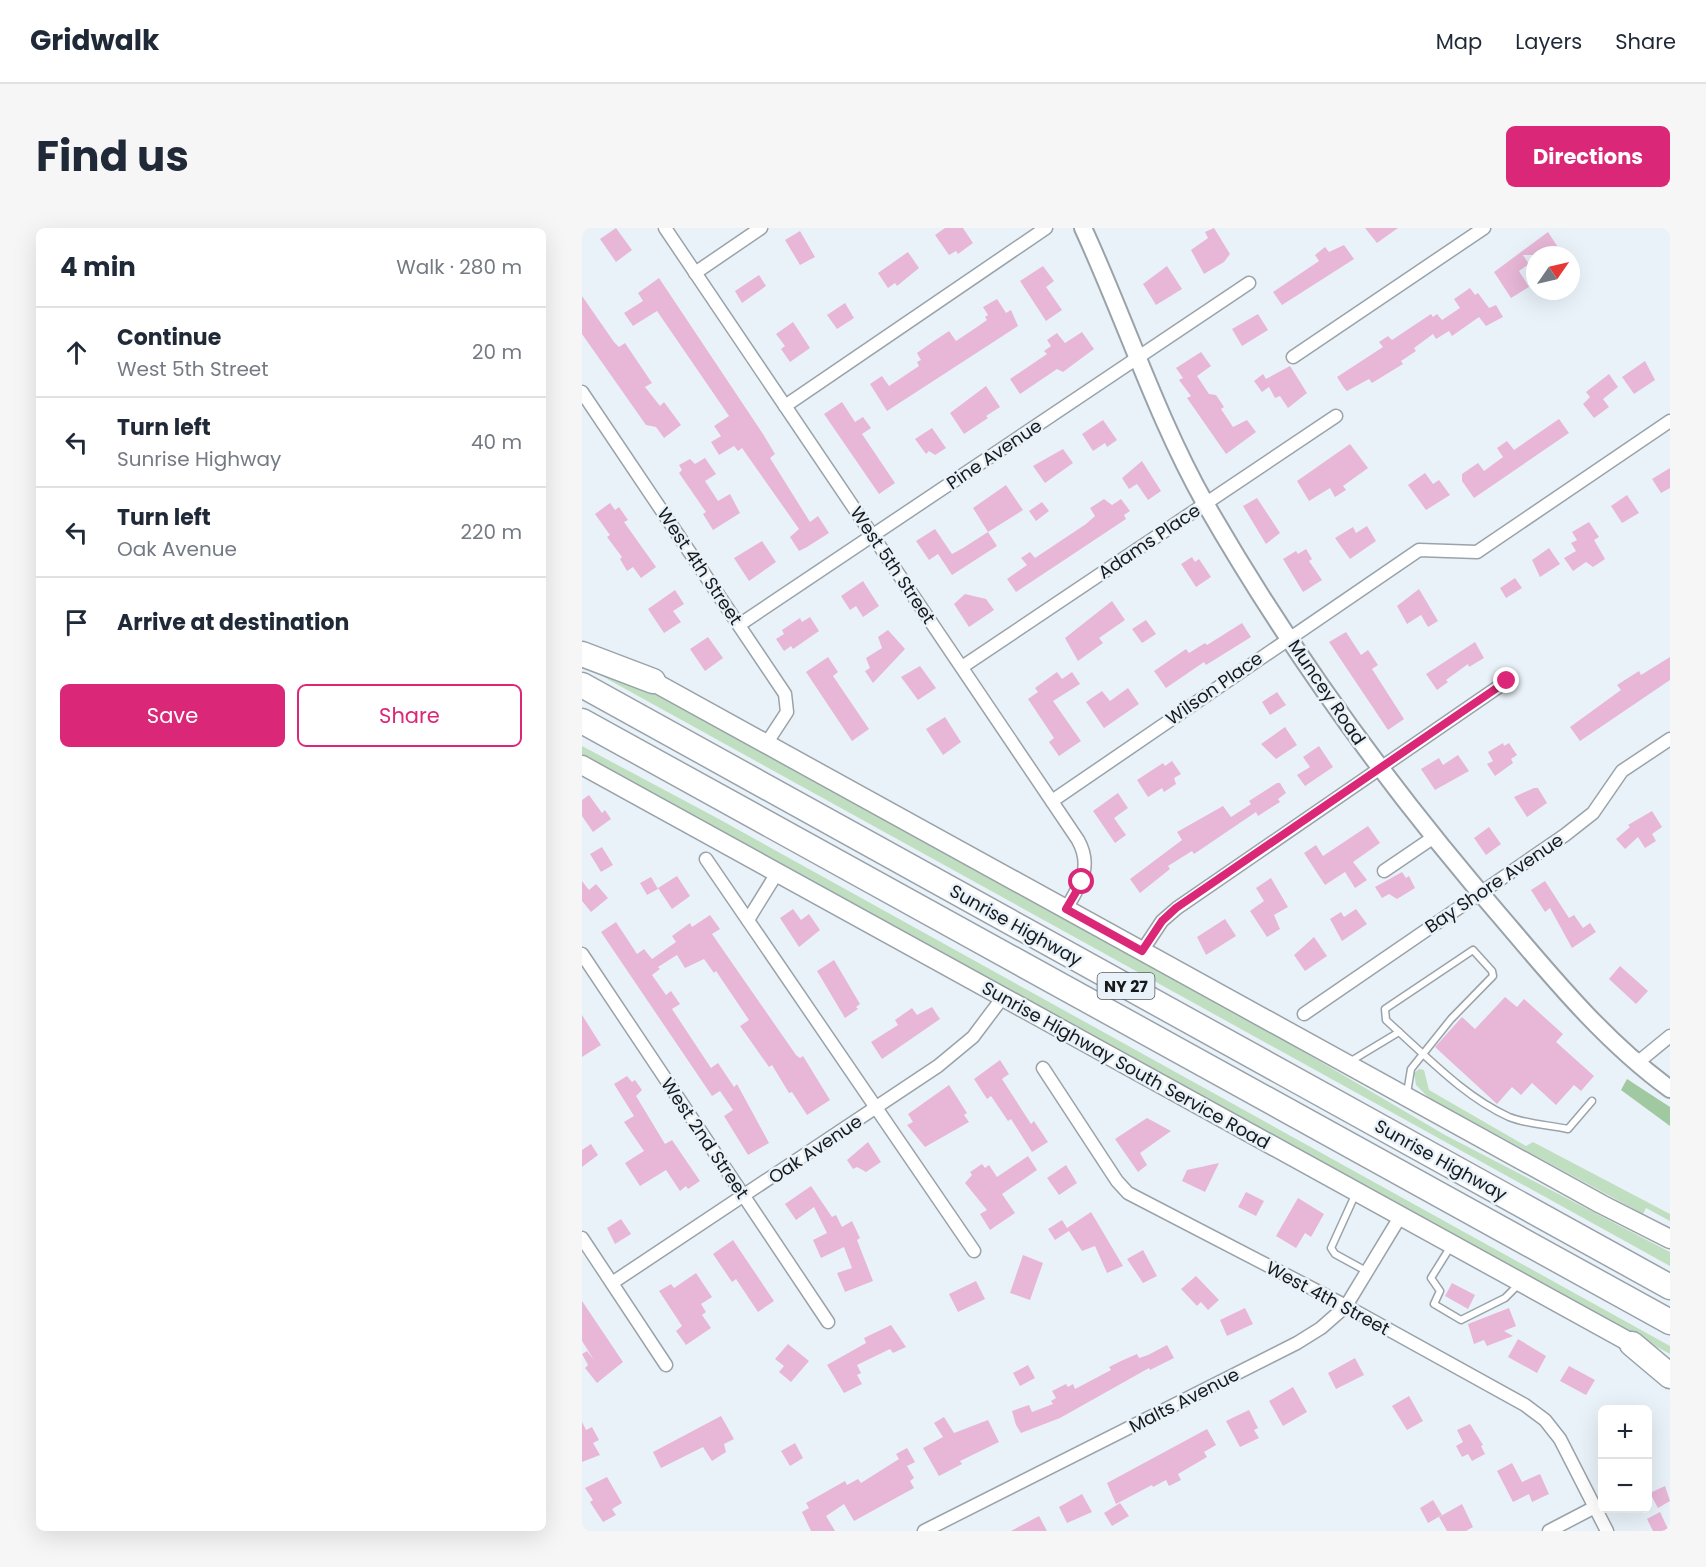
<!DOCTYPE html>
<meta charset="utf-8">
<style>
body{margin:0;font-family:Poppins,sans-serif;background:#f6f6f7;color:#1f2937}
.controls{position:absolute;right:18px;bottom:18px;display:grid;overflow:hidden;border-radius:9px;box-shadow:0 6px 24px #0002}
.controls button{width:54px;height:54px;display:grid;place-items:center;padding:0;border:0;border-bottom:2px solid #e0e1e3;background:#fff;color:#1f2937;font:30px sans-serif}
.compass{position:absolute;left:944px;top:18px;width:54px;height:54px;border-radius:50%;background:#fff;box-shadow:0 6px 24px #0002;rotate:56deg}
.stop{position:absolute;width:18px;height:18px;margin:-14px;border:4px solid #db2777;border-radius:50%;background:#fff}
.stop.end{background:#db2777;border-color:#fff;box-shadow:0 2px 6px #0008}
.list{margin:0;padding:0;list-style:none}
h2{display:flex;justify-content:space-between;align-items:center;height:78px;margin:0;padding:0 24px;font-size:26px}
h2 small{font-size:20px;font-weight:400;color:#747a83}
.list li{display:grid;grid-template-columns:39px 1fr auto;gap:18px;align-items:center;box-sizing:border-box;height:90px;padding:0 24px;border-top:2px solid #e0e1e3}
.list b{display:block;font-size:22px;white-space:nowrap}
.list p{margin:0;font-size:20px;white-space:nowrap;color:#747a83}
.list em{font-size:20px;font-style:normal;color:#747a83}
.actions{display:flex;gap:12px;padding:18px 24px}
.actions a{flex:1;padding:14px 0;border:2px solid #db2777;border-radius:9px;text-align:center;font-size:21px;color:#db2777}
.actions .main{background:#db2777;color:#fff}
.icon{flex:none;width:33px;height:33px;fill:none;stroke:currentColor;stroke-width:2;stroke-linecap:round;stroke-linejoin:round}
.map{position:relative;flex:none;width:1088px;height:1303px;overflow:hidden;border-radius:9px}
header{display:flex;align-items:center;gap:36px;box-sizing:border-box;height:84px;padding:0 30px;background:#fff;border-bottom:2px solid #e0e1e3}
header strong{font-size:28px}
nav{display:flex;gap:33px;margin-inline-start:auto;font-size:21px}
.intro{display:flex;align-items:center;justify-content:space-between;box-sizing:border-box;height:144px;padding:0 36px}
h1{margin:0;font-size:42px}
.button{padding:15px 27px;border-radius:9px;background:#db2777;color:#fff;font-size:21px;font-weight:700}
main{display:flex;gap:36px;padding:0 36px}
aside{flex:1;background:#fff;border-radius:9px;box-shadow:0 6px 24px #0002}
.map>svg:first-child{display:block}
</style>
<header>
<strong>Gridwalk</strong>
<nav><a>Map</a><a>Layers</a><a>Share</a></nav>
</header>
<div class="intro"><h1>Find us</h1><a class="button">Directions</a></div>
<main>
<aside>
<h2>4 min<small>Walk · 280 m</small></h2>
<ul class="list">
<li><svg class="icon" aria-label="ahead" viewBox="0 0 24 24"><path d="M12 20V5M6 11l6-6 6 6"/></svg><div><b>Continue</b><p>West 5th Street</p></div><em>20 m</em></li>
<li><svg class="icon" aria-label="left" viewBox="0 0 24 24"><path d="M17 20v-9H6M10 6l-5 5 5 5"/></svg><div><b>Turn left</b><p>Sunrise Highway</p></div><em>40 m</em></li>
<li><svg class="icon" aria-label="left" viewBox="0 0 24 24"><path d="M17 20v-9H6M10 6l-5 5 5 5"/></svg><div><b>Turn left</b><p>Oak Avenue</p></div><em>220 m</em></li>
<li><svg class="icon" aria-label="arrive" viewBox="0 0 24 24"><path d="M6 21V4h12l-3 4 3 4H6"/></svg><div><b>Arrive at destination</b></div></li>
</ul>
<div class="actions"><a class="main">Save</a><a>Share</a></div>
</aside>
<div class="map">
<svg width="1088" height="1303" viewBox="0 0 1088 1303">
<rect width="100%" height="100%" fill="#e9f2f9"/>
<!-- green -->
<g fill="#c0dfc0">
<path d="M0,437L82,470L688,804L863,907L1088,1024V1038Z"/>
<path d="M0,518L135,590L1088,1118V1126L0,531Z"/>
<path d="M837,841L842,842L847,862L944,918L951,914L1088,986V993L1064,980L1061,986L847,870L834,857L832,845Z"/>
</g>
<!-- forest -->
<path fill="#a0c8a1" d="M1045,851L1088,879V898L1039,862Z"/>
<!-- building -->
<g fill="#e8b7d7">
<path d="M34,0L50,22L34,34L18,11Z"/>
<path d="M363,0H381L391,15L376,26L374,23L367,27L353,7Z"/>
<path d="M632,0L648,26L642,34L622,46L609,22L626,10L623,4Z"/>
<path d="M783,0H816L795,15Z"/>
<path d="M218,3L233,29L218,37L203,12Z"/>
<path d="M966,4L981,27H941L947,36L937,43L947,59L929,70L912,44Z"/>
<path d="M762,17L772,31L700,77L691,64L737,33L733,27L743,19L747,24Z"/>
<path d="M326,24L337,40L315,58L313,55L306,60L296,45Z"/>
<path d="M461,38L472,53L464,59L480,82L464,93L438,53Z"/>
<path d="M585,38L600,61L574,77L561,56Z"/>
<path d="M177,47L184,58L160,75L153,63Z"/>
<path d="M77,50L181,206L193,226L188,230L228,294L236,288L247,305L225,319L217,323L208,309L217,301L160,220L156,223L152,218L137,227L129,214L139,208L132,198L147,188L75,83L51,98L42,85L61,73L56,65Z"/>
<path d="M888,60L893,67L896,65L907,80L914,77L921,89L904,98L897,89L870,108L867,103L854,111L851,106L832,120L834,123L819,133L821,136L790,155L787,151L765,163L762,160L755,149L801,119L797,114L806,108L810,112L849,86L851,89L855,86L860,92L878,80L872,71Z"/>
<path d="M0,68L32,114L37,119L43,115L70,155L63,159L78,178L82,174L99,197L82,210L74,199L64,197L0,106Z"/>
<path d="M415,71L424,85L429,82L436,98L305,183L288,156L300,148L307,158L337,138L335,134L339,132L335,125L352,113L367,103L374,113L395,99L405,92L403,89L406,87L401,79Z"/>
<path d="M263,75L272,90L255,101L245,87Z"/>
<path d="M676,86L686,102L660,118L650,101Z"/>
<path d="M211,94L228,120L208,134L199,121L203,118L194,106Z"/>
<path d="M500,104L512,121L481,144L475,141L438,166L428,151L465,126L462,123L469,118L465,112L475,105L483,115Z"/>
<path d="M619,124L629,138L615,148L627,166L634,167L642,179L639,181L651,199L665,192L674,204L644,226L605,170L609,168L597,152L601,150L594,140Z"/>
<path d="M1063,133L1073,152L1052,166L1040,149Z"/>
<path d="M708,138L725,165L706,180L698,168L693,170L687,159L680,164L672,153L681,146L684,151Z"/>
<path d="M1027,146L1036,159L1021,171L1027,179L1012,190L1001,176L1008,169L1004,164Z"/>
<path d="M404,158L418,179L404,188L406,190L382,206L368,185Z"/>
<path d="M260,174L273,194L281,189L289,200L280,206L313,255L297,266L242,186Z"/>
<path d="M977,191L987,205L892,270L880,253V246L896,235L902,243L921,229L915,220L925,213L932,222Z"/>
<path d="M521,192L535,212L525,219L523,215L511,223L500,206Z"/>
<path d="M350,200L364,220L353,227L347,223L344,226L333,211Z"/>
<path d="M768,216L786,240L761,258L764,262L753,269L748,260L727,273L715,253Z"/>
<path d="M481,221L491,235L463,255L451,238Z"/>
<path d="M123,230L134,246L123,253L136,273L148,266L158,285L131,302L121,286L124,284L97,245L100,242L97,237L108,231L113,236Z"/>
<path d="M560,233L579,263L566,272L555,256L547,261L540,250Z"/>
<path d="M1088,240V260L1079,265L1070,251Z"/>
<path d="M843,245L851,256L857,252L868,267L844,282L826,257Z"/>
<path d="M424,257L441,282L406,304L415,318L370,347L356,326L347,332L334,313L353,301L370,326L381,320L406,304L391,280Z"/>
<path d="M1045,267L1057,285L1040,295L1029,278Z"/>
<path d="M675,270L698,305L684,316L661,278Z"/>
<path d="M522,271L530,277L539,271L548,283L542,287L544,291L434,364L425,351L445,337L439,330L448,324L453,330L504,296L513,288L508,280Z"/>
<path d="M460,274L467,283L454,293L447,283Z"/>
<path d="M28,275L33,282L37,279L46,292L42,294L74,339L59,350L51,339L45,343L38,331L40,329L25,309L28,307L13,286Z"/>
<path d="M1007,294L1017,309L1012,312L1023,331L1011,339L1004,334L991,343L982,330L994,323L989,315L995,312L990,304Z"/>
<path d="M785,298L794,313L768,331L753,310L771,299L774,305Z"/>
<path d="M180,313L194,334L167,353L152,330Z"/>
<path d="M967,320L978,336L958,349L950,332Z"/>
<path d="M724,321L730,331L727,333L740,352L721,364L701,331L714,323L716,326Z"/>
<path d="M610,329L613,334L617,331L629,349L614,359L599,336Z"/>
<path d="M933,350L940,360L924,370L918,360Z"/>
<path d="M281,353L297,378L281,389L274,378L268,382L259,368Z"/>
<path d="M837,361L856,393L846,399L839,387L825,396L815,378Z"/>
<path d="M93,362L102,376L91,383L99,394L82,405L66,381Z"/>
<path d="M383,366L404,371L412,382L387,399L372,376Z"/>
<path d="M530,373L543,392L517,410L521,415L496,433L483,410Z"/>
<path d="M228,389L237,403L211,421L209,418L202,423L194,411L202,406L200,402L218,390L220,394Z"/>
<path d="M564,392L574,406L560,415L550,401Z"/>
<path d="M660,395L669,409L624,437L622,434L584,460L572,443L604,421L607,425L623,415L625,417Z"/>
<path d="M306,402L323,421L291,455L283,443L288,440L284,430L300,420L296,409Z"/>
<path d="M764,404L779,427L786,422L796,437L790,441L822,491L806,502L747,414Z"/>
<path d="M126,409L141,430L123,443L108,421Z"/>
<path d="M893,414L902,430L887,439L886,436L864,452L866,454L855,462L844,446Z"/>
<path d="M246,429L256,444L251,448L287,501L270,513L224,444Z"/>
<path d="M1088,429V452L998,513L988,499L1039,462L1035,457L1057,443L1059,447Z"/>
<path d="M338,438L354,460L336,472L319,449Z"/>
<path d="M475,444L480,451L490,444L498,456L471,473L499,513L477,528L467,514L472,510L446,471L456,464L453,460Z"/>
<path d="M546,460L557,476L522,500L504,474L520,463L528,473Z"/>
<path d="M695,464L704,477L688,487L680,474Z"/>
<path d="M363,489L379,514L361,527L344,501Z"/>
<path d="M703,499L715,517L694,531L679,516Z"/>
<path d="M921,515L922,518L927,515L935,527L929,531L931,535L913,548L905,536L911,533L906,524Z"/>
<path d="M737,518L751,539L723,558L715,547L728,539L721,529Z"/>
<path d="M876,527L887,543L853,562L839,541L857,530L861,537Z"/>
<path d="M590,533L599,546L592,550L594,556L582,564L580,560L566,569L555,552L581,535L583,538Z"/>
<path d="M695,555H698L704,565L696,571L698,574L676,588L674,584L612,626L610,623L586,638L588,641L558,665L548,651L600,612L595,604L641,578L649,589L669,576L667,573Z"/>
<path d="M952,560H956L965,575L945,589L932,569Z"/>
<path d="M536,565L546,580L532,590L544,607L533,615L511,583Z"/>
<path d="M7,567L20,585L23,582L29,591L11,604L0,588V572Z"/>
<path d="M1070,583L1080,599L1070,606L1074,613L1063,620L1056,609L1043,621L1034,611L1048,599L1046,597Z"/>
<path d="M786,598L798,615L771,634L785,652L773,660L763,644L743,657L722,625L734,617L741,628Z"/>
<path d="M907,599L919,616L904,627L892,610Z"/>
<path d="M20,619L31,637L19,644L8,626Z"/>
<path d="M820,644L824,650L827,648L833,660L815,671L807,666L800,670L793,659Z"/>
<path d="M95,648L108,668L90,681L76,660Z"/>
<path d="M69,649L76,661L65,667L58,655Z"/>
<path d="M689,650L706,679L692,687L698,701L685,709L668,683L682,673L674,660Z"/>
<path d="M0,653L7,662L14,656L26,670L9,684L0,673Z"/>
<path d="M963,653L987,690L992,687L1001,700L1008,695L1014,704L990,720L968,680L963,684L949,662Z"/>
<path d="M211,681L219,692L227,686L238,702L217,719L198,690Z"/>
<path d="M774,681L785,696L760,713L748,691L759,684L762,689Z"/>
<path d="M128,687L138,701L130,706L214,827L218,830L221,828L248,872L225,887L210,864L207,865L190,837L187,839L158,798L167,792L134,743L132,745L122,731L103,740L95,727L76,739L78,741L70,747L84,767L89,763L98,776L90,781L129,840L136,835L152,859L155,856L187,915L166,927L142,888L151,882L138,863L130,868L19,704L34,694L55,726L62,721L70,731L94,714L90,708L108,695L110,699Z"/>
<path d="M643,691L654,708L624,727L615,709Z"/>
<path d="M732,709L745,728L723,743L712,727Z"/>
<path d="M252,732L278,776L274,779L276,781L263,790L235,743Z"/>
<path d="M1038,738L1066,763L1054,776L1027,751Z"/>
<path d="M923,769L935,779L942,771L981,806L974,814L1012,848L999,863L992,857L974,877L950,855L939,867L930,859L915,876L853,819L880,789L893,801Z"/>
<path d="M350,779L358,791L300,831L289,814L316,797L313,792L330,780L335,787Z"/>
<path d="M0,787L19,817L0,829Z"/>
<path d="M418,832L427,846L420,851L449,896L452,893L466,914L450,924L429,891L426,893L409,868L405,871L392,851Z"/>
<path d="M45,848L50,854L53,852L60,862L54,868L83,916L90,912L118,953L106,961L104,958L98,963L84,942L58,958L43,935L62,923L42,894L52,888L32,856Z"/>
<path d="M367,857L385,885L382,887L387,894L343,919L325,897L331,894L326,886Z"/>
<path d="M565,890L589,903L558,925L565,937L556,944L533,911Z"/>
<path d="M286,914L299,934L284,944L275,939L271,941L265,932Z"/>
<path d="M9,916L16,927L0,939V922Z"/>
<path d="M446,928L455,942L420,966L433,985L408,1002L398,986L405,982L383,955L390,947L388,944L400,936L403,940L407,937L415,949Z"/>
<path d="M637,935L623,964L600,953L605,942Z"/>
<path d="M484,937L495,955L477,967L465,950Z"/>
<path d="M229,958L250,989L254,987L260,999L270,993L278,1010L275,1012L291,1053L263,1064L255,1045L270,1040L262,1019L239,1030L231,1012L245,1005L232,979L214,992L203,976Z"/>
<path d="M664,964L682,973L674,988L656,979Z"/>
<path d="M716,970L742,986L729,1009L723,1005L714,1020L694,1008Z"/>
<path d="M509,984L541,1038L525,1045L513,1018L500,1023L487,1003L473,1012L466,1001L480,992L485,1000Z"/>
<path d="M39,991L49,1006L33,1016L25,1000Z"/>
<path d="M151,1012L192,1073L176,1084L154,1051L150,1054L131,1026Z"/>
<path d="M561,1022L575,1048L561,1055L545,1031Z"/>
<path d="M441,1027L461,1035L448,1072L428,1065Z"/>
<path d="M114,1045L130,1069L119,1076L124,1084L120,1087L129,1100L104,1117L94,1103L100,1098L77,1063L89,1056L92,1060Z"/>
<path d="M614,1048L637,1072L626,1082L619,1074L615,1078L599,1061Z"/>
<path d="M394,1053L403,1071L376,1084L367,1066Z"/>
<path d="M870,1055L893,1067L886,1081L863,1068Z"/>
<path d="M0,1073L41,1134L15,1155L3,1140L6,1137L0,1126L5,1123L12,1132L0,1113Z"/>
<path d="M663,1080L671,1096L645,1108L638,1092Z"/>
<path d="M927,1080L934,1098L922,1103L931,1108L905,1118L902,1112L892,1116L886,1096Z"/>
<path d="M309,1097L324,1119L311,1125L308,1121L275,1137L279,1145L275,1147L280,1156L262,1165L245,1137L284,1115L282,1110Z"/>
<path d="M936,1111L964,1128L955,1145L926,1129Z"/>
<path d="M206,1116L227,1133L209,1154L197,1144L202,1138L193,1131Z"/>
<path d="M585,1117L592,1130L568,1142L567,1140L478,1190L439,1205L434,1197L430,1183L447,1177L450,1184L471,1176L469,1173L474,1170L470,1163L484,1156L486,1159L491,1156L493,1161L529,1142L527,1139L539,1133L555,1126L557,1130L566,1127Z"/>
<path d="M773,1130L782,1147L754,1161L746,1145Z"/>
<path d="M446,1137L453,1150L438,1158L431,1145Z"/>
<path d="M987,1138L1013,1152L1004,1167L978,1153Z"/>
<path d="M711,1159L725,1184L701,1198L687,1173Z"/>
<path d="M827,1168L841,1193L825,1202L810,1178Z"/>
<path d="M667,1182L676,1200L672,1202L677,1210L658,1219L644,1193Z"/>
<path d="M139,1188L152,1211L142,1216L144,1224L130,1233L121,1219L79,1240L71,1224Z"/>
<path d="M362,1189L372,1205L406,1192L417,1214L378,1233L380,1236L357,1248L341,1220L361,1209L352,1195Z"/>
<path d="M0,1194L4,1202L10,1199L17,1212L11,1215L18,1227L0,1234Z"/>
<path d="M888,1196L901,1217L899,1218L903,1226L890,1233L886,1226L880,1229L874,1218L881,1214L875,1202Z"/>
<path d="M625,1201L634,1217L622,1224L625,1229L596,1246L599,1252L587,1258L584,1252L571,1259L570,1257L534,1276L525,1255Z"/>
<path d="M213,1215L221,1230L208,1238L199,1223Z"/>
<path d="M325,1220L333,1234L325,1238L332,1250L328,1253L332,1260L272,1293L262,1276L244,1288L253,1303H229L220,1284L227,1280L224,1275L263,1253L265,1257L276,1251L279,1255L317,1231L314,1226Z"/>
<path d="M930,1235L940,1254L958,1246L967,1266L950,1274L947,1266L931,1274L915,1243Z"/>
<path d="M25,1249L40,1275L30,1281L34,1287L21,1294L8,1274L11,1272L3,1260Z"/>
<path d="M1083,1258L1088,1273L1076,1280L1068,1265Z"/>
<path d="M500,1266L510,1284L485,1295L477,1279Z"/>
<path d="M851,1272L860,1287L846,1295L838,1280Z"/>
<path d="M538,1275L547,1288L530,1298L522,1285Z"/>
<path d="M880,1276L891,1299L884,1303H865L857,1289Z"/>
<path d="M1078,1284L1087,1303H1071L1065,1291Z"/>
<path d="M457,1288L465,1303H429Z"/>
</g>
<g fill="none" stroke-linecap="round" stroke-linejoin="round">
<!-- service casing -->
<g stroke="#9aa3a9" stroke-width="9">
<g id="service">
<path d="M817,804L804,792L803,781L891,722L910,743L911,748L869,791L829,841L825,865"/>
<path d="M769,833L817,804C850,834 885,870 927,889C944,896 967,897 986,901L1010,873"/>
<path d="M774,965L749,1020L753,1026L784,1043"/>
<path d="M869,1018L849,1050L858,1063L852,1076L879,1092L923,1070L938,1055"/>
</g>
</g>
<!-- minor casing -->
<g stroke="#9aa3a9" stroke-width="15">
<g id="minor">
<path d="M83,0L496,612C511,639 498,657 484,681"/>
<path d="M113,45L179,0"/>
<path d="M711,129L902,0"/>
<path d="M0,164L203,466L205,484L184,516"/>
<path d="M203,178L464,0"/>
<path d="M157,397L667,55"/>
<path d="M380,439L754,188"/>
<path d="M470,573L837,322L895,324L1088,193"/>
<path d="M124,631L392,1023"/>
<path d="M802,643L852,609"/>
<path d="M166,692L195,645"/>
<path d="M560,723L580,693L595,680L925,453"/>
<path d="M0,726L246,1094"/>
<path d="M722,786L983,607L1011,585L1040,543L1088,511"/>
<path d="M1055,835L1088,808"/>
<path d="M461,840L535,953L546,965L764,1078L943,1177L963,1192L978,1211L1025,1303"/>
<path d="M0,1010L84,1137"/>
<path d="M30,1055L356,838L391,809L421,769"/>
<path d="M342,1303L715,1115L739,1100L764,1078L818,989"/>
<path d="M967,1303L1013,1279"/>
</g>
</g>
<!-- tertiary casing -->
<g stroke="#9aa3a9" stroke-width="20">
<path id="tertiary" d="M501,0C543,91 574,188 623,275C709,425 812,566 925,696C975,755 1025,815 1088,861"/>
</g>
<!-- secondary casing -->
<g stroke="#9aa3a9" stroke-width="21">
<g id="secondary">
<path d="M61,448L1019,976L1088,1011"/>
<path d="M0,537L1060,1121"/>
</g>
</g>
<!-- motorway casing -->
<g stroke="#9aa3a9" stroke-width="27">
<g id="motorway">
<path d="M0,426L71,453"/>
<path d="M0,457L1088,1059"/>
<path d="M0,493L1088,1094"/>
<path d="M1050,1116L1088,1148"/>
</g>
</g>
<!-- service -->
<use href="#service" stroke="#fff" stroke-width="6"/>
<!-- minor -->
<use href="#minor" stroke="#fff" stroke-width="12"/>
<!-- tertiary -->
<use href="#tertiary" stroke="#fff" stroke-width="16"/>
<!-- secondary -->
<use href="#secondary" stroke="#fff" stroke-width="18"/>
<!-- motorway -->
<use href="#motorway" stroke="#fff" stroke-width="24"/>
</g>
<g fill="none" stroke-linecap="round" stroke-linejoin="round">
<!-- route -->
<path stroke="#db2777" stroke-width="8" d="M500,654L484,681L560,723L580,693L594,680L925,453"/>
</g>
<g text-anchor="middle" dominant-baseline="central" stroke-width="5" stroke-linejoin="round" paint-order="stroke">
<!-- shield labels -->
<rect fill="#e9f2f9" stroke="#565b5f" stroke-width="1.5" x="515.5" y="745" width="57" height="26" rx="4.5"/>
<g font-size="16" font-weight="bold" fill="#171a1d">
<text x="544" y="758">NY 27</text>
</g>
<!-- street labels -->
<g font-size="18" fill="#171a1d" stroke="#e9f2f9">
<text transform="translate(412 226) rotate(-34)">Pine Avenue</text>
<text transform="translate(567 313) rotate(-34)">Adams Place</text>
<text transform="translate(311 337) rotate(56)">West 5th Street</text>
<text transform="translate(118 338) rotate(56)">West 4th Street</text>
<text transform="translate(632 460) rotate(-35)">Wilson Place</text>
<text transform="translate(745 464) rotate(56)">Muncey Road</text>
<text transform="translate(912 655) rotate(-34)">Bay Shore Avenue</text>
<text transform="translate(434 697) rotate(29)">Sunrise Highway</text>
<text transform="translate(544 837) rotate(29)">Sunrise Highway South Service Road</text>
<text transform="translate(123 910) rotate(56)">West 2nd Street</text>
<text transform="translate(233 921) rotate(-34)">Oak Avenue</text>
<text transform="translate(859 932) rotate(29)">Sunrise Highway</text>
<text transform="translate(746 1070) rotate(28)">West 4th Street</text>
<text transform="translate(602 1172) rotate(-27)">Malts Avenue</text>
</g>
</g>
</svg>
<div class="controls">
<button>+</button>
<button>−</button>
</div>
<svg class="compass" viewBox="-18 -18 36 36"><path d="M0-13l5 13h-10z" fill="#e53935"/><path d="M0 13l5-13h-10z" fill="#747a83"/></svg>
<div class="stop" style="left:500px;top:654px"></div>
<div class="stop end" style="left:925px;top:453px"></div>
</div>
</main>
